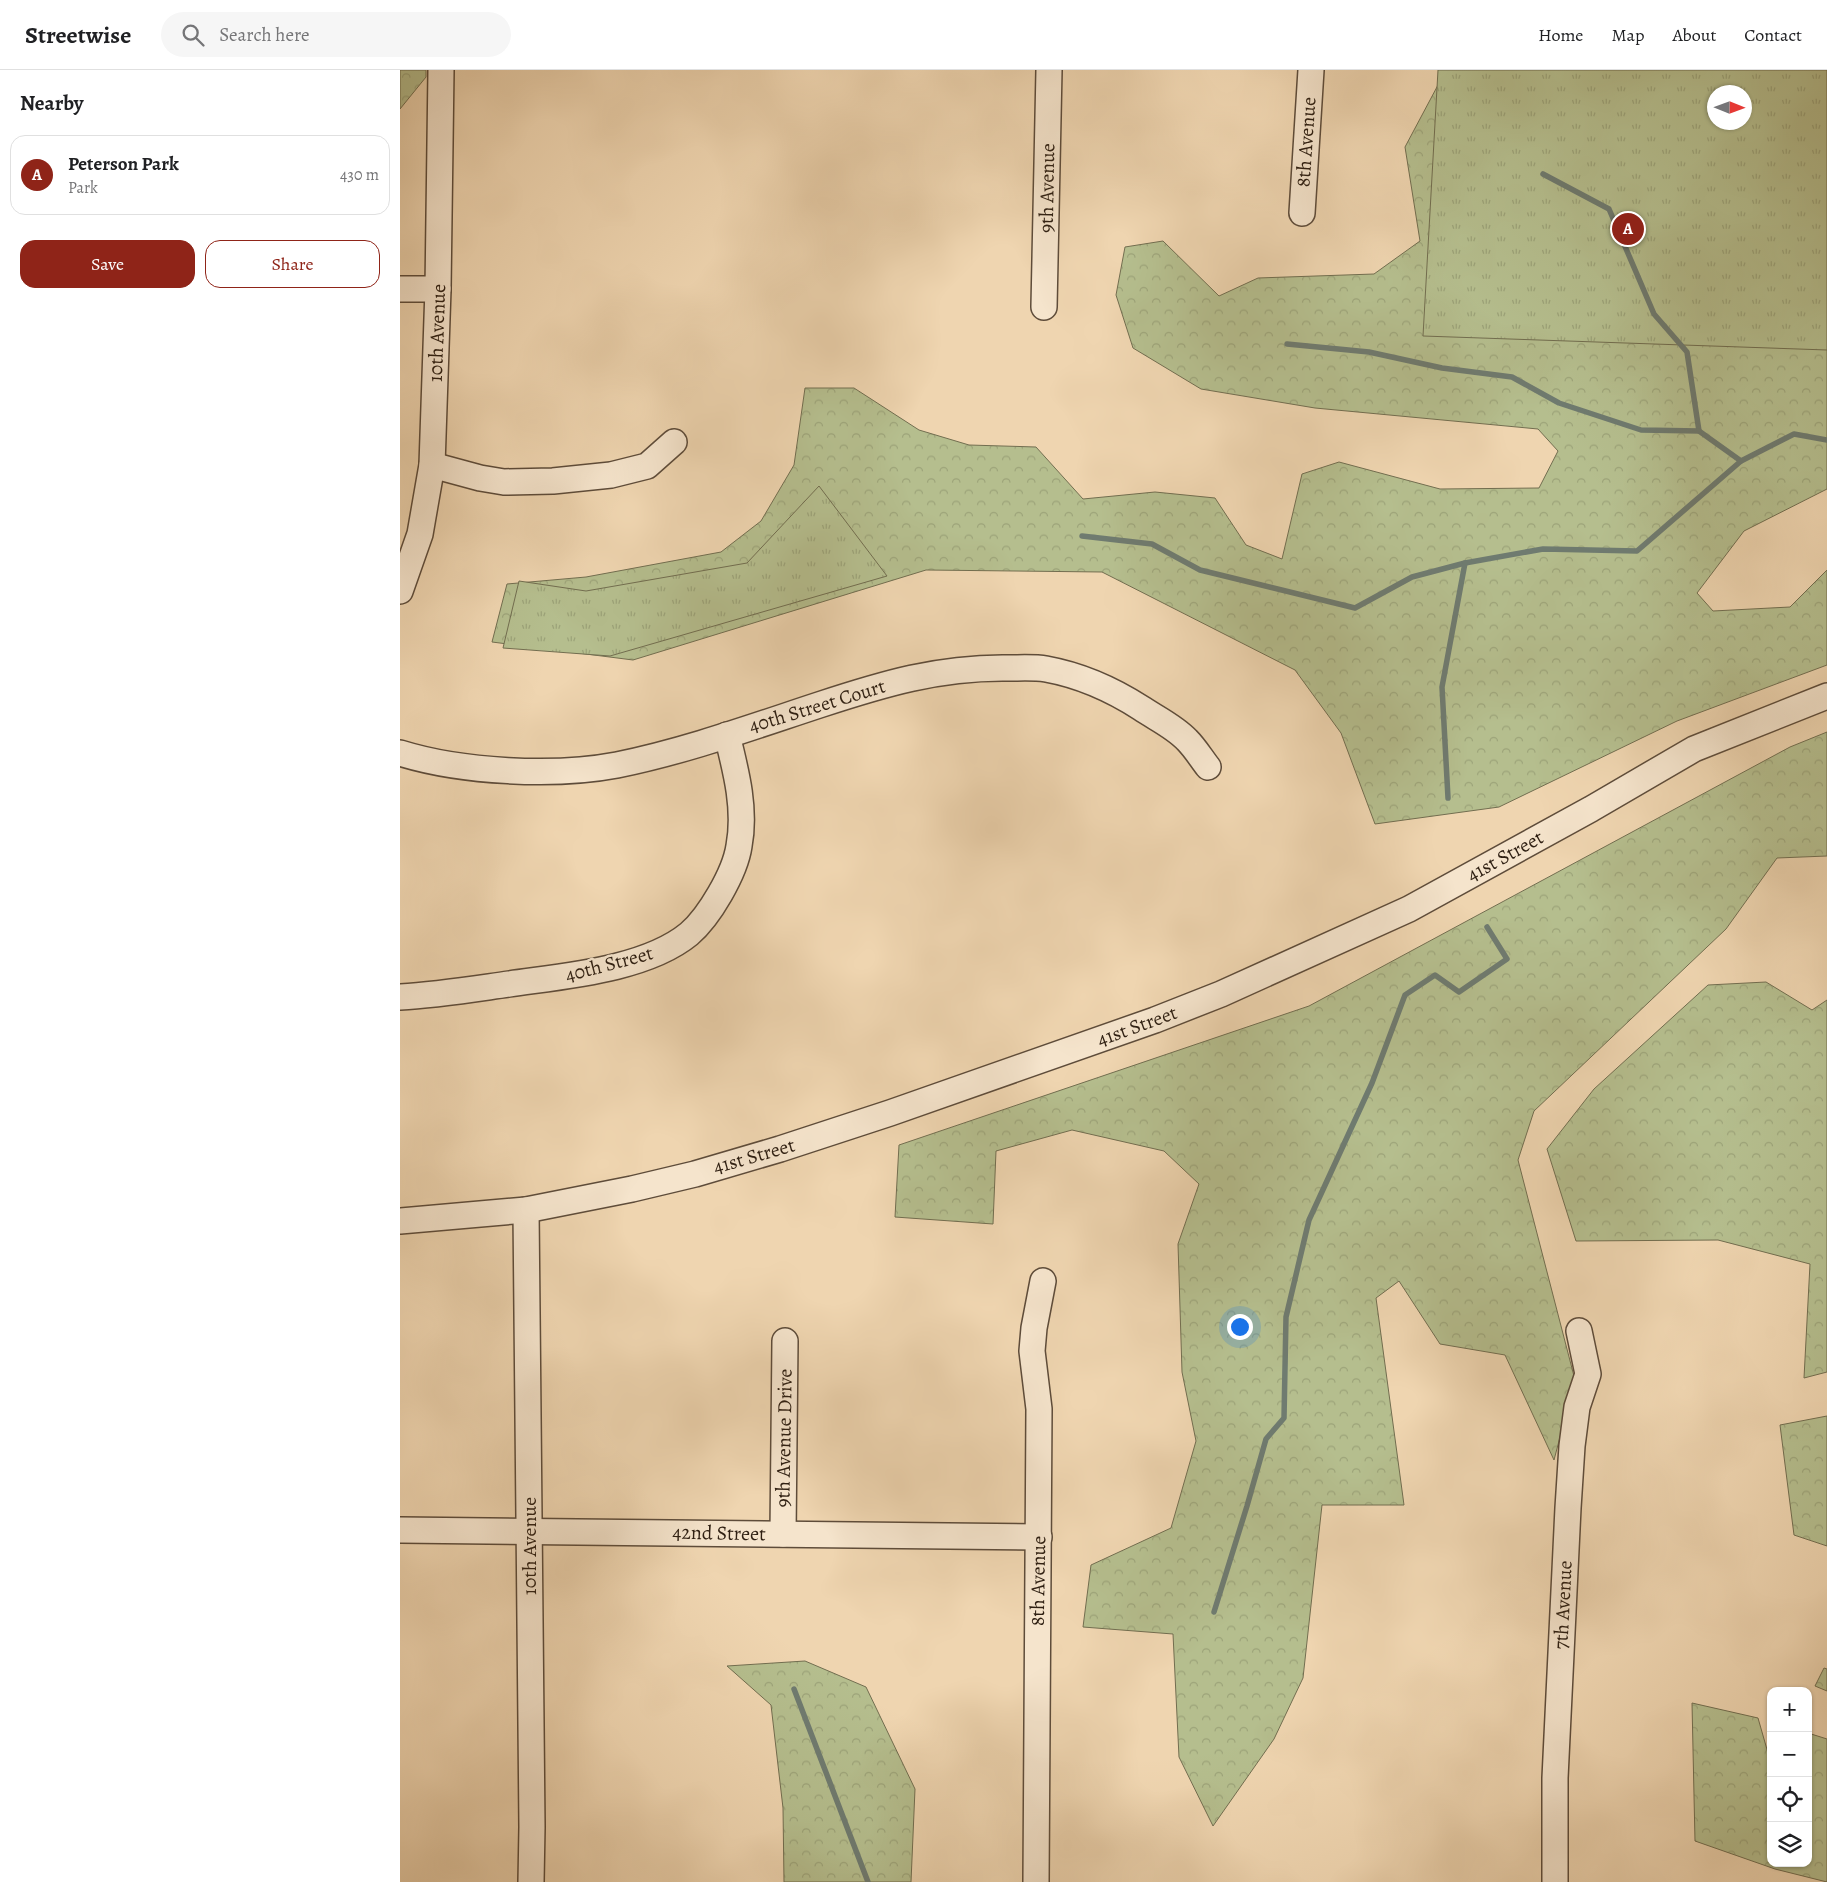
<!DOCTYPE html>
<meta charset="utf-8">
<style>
body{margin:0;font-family:Alegreya,serif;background:#f6f6f6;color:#202124}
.controls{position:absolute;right:15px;bottom:15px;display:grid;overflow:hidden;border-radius:10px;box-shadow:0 1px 4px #0004}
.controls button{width:45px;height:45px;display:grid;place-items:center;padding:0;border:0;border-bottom:1px solid #e0e0e0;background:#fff;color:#202124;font:25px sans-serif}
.compass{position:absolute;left:1307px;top:15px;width:45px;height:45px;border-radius:50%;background:#fff;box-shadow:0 1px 4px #0004;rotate:91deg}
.you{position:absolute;left:839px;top:1256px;width:18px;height:18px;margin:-12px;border:4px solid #fff;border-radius:50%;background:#1a73e8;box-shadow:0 0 0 8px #1a73e833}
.badge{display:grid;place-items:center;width:32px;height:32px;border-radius:50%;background:#8f2418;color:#fff;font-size:16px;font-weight:700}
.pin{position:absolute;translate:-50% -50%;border:2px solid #fff;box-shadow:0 1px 5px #0006}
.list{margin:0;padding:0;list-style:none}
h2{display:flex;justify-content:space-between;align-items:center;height:65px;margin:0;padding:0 20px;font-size:21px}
h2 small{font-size:16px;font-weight:400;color:#757577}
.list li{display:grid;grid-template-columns:32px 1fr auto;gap:15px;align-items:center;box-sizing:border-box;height:80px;margin:0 10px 10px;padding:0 10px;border:1px solid #e0e0e0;border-radius:15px}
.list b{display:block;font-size:19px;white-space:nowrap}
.list p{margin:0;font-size:16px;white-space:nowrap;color:#757577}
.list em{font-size:16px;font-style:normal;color:#757577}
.actions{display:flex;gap:10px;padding:15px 20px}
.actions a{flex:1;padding:11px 0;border:1px solid #8f2418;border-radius:15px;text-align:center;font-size:18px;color:#8f2418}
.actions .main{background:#8f2418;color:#fff}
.icon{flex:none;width:28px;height:28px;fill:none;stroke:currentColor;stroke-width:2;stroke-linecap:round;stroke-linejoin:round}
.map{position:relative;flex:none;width:1427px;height:1812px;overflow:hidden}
header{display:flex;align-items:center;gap:30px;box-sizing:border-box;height:70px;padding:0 25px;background:#fff;border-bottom:1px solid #e0e0e0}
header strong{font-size:24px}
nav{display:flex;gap:28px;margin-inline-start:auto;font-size:18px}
.search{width:350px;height:45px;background:#f6f6f6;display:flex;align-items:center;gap:12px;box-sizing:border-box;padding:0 18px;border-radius:28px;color:#757577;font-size:19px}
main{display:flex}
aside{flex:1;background:#fff}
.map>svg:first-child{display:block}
</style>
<header>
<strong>Streetwise</strong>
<div class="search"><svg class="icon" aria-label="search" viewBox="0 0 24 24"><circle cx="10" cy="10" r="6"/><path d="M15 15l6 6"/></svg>Search here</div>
<nav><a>Home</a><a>Map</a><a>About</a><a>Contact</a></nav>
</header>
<main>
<aside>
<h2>Nearby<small></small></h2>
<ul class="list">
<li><span class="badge">A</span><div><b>Peterson Park</b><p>Park</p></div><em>430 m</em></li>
</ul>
<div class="actions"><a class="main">Save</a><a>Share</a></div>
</aside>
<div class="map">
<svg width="1427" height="1812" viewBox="0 0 1427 1812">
<defs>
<pattern id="forest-crowns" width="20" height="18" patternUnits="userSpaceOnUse" patternTransform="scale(1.25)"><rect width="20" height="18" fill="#b5be8e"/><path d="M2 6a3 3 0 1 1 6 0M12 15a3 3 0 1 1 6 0" fill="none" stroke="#9ca379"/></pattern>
<pattern id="park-tufts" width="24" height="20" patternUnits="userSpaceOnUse" patternTransform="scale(1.25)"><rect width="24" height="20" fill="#b5be8e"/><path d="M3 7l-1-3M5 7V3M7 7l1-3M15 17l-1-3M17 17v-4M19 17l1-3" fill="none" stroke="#9ca379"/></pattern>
</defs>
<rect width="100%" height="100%" fill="#efd5b0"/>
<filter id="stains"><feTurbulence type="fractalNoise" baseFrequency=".004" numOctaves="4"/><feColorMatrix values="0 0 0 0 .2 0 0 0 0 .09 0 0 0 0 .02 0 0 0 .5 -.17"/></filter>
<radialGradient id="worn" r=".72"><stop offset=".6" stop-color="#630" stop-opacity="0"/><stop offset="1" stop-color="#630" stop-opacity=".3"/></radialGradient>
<!-- forest -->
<g fill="url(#forest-crowns)" stroke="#726e50">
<path d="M0,0H26V7L0,39Z"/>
<path d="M1046,0L1427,173V419L1344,461L1297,523L1313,541L1390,537L1427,500V595L1277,651L1099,737L975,754L941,663L895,600L702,502L526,500L233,590L92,572L107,514L186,507L321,482L361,451L394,395L405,318H454L519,360L569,375L636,377L683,429L755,422L815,428L846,475L882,489L902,404L939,392L1040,419L1139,418L1158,381L1138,359L915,338L801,319L733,278L716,225L725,177L763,171L819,226L858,208L974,204L1020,171L1005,77Z"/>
<path d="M1427,662V786L1377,788L1326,859L1134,1041L1118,1090L1175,1310L1154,1390L1105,1285L1040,1274L999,1211L976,1228L1004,1435H922L903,1608L874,1669L813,1756L779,1687L773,1564L683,1557L691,1495L771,1458L796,1371L782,1302L778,1174L799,1114L764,1081L672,1060L596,1081L593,1154L495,1147L499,1075L909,936L1390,677Z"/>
<path d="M1366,912L1412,940L1427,930V1302L1404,1308L1410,1194L1318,1170L1176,1171L1147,1079L1194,1019L1308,915Z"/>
<path d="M1427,1346V1476L1394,1465L1380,1355Z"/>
<path d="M405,1591L466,1617L515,1719L511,1812H384L383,1738L371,1635L327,1596Z"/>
<path d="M1424,1598L1427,1599V1621L1415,1616Z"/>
<path d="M1292,1633L1358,1648L1368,1683H1371V1793H1408V1663L1427,1669V1812L1375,1799L1295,1771Z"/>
</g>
<!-- park -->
<g fill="url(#park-tufts)" stroke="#726e50" fill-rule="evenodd">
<path d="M1038,0H1427V280L1023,266ZM1314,22H1344V52H1314Z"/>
<path d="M419,416L487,506L210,586L103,578L119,511L186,521L347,493Z"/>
</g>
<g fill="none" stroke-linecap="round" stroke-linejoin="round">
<!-- stream -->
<g stroke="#6f7b70" stroke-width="5.5">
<path d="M1143,104L1209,139L1254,244L1287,282L1299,361L1341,391"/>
<path d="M887,274L969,282L1042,298L1112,307L1159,333L1241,360L1299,361"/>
<path d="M682,466L752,474L800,500L955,538L1012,507L1065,493L1143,479L1237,481L1341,391L1394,364L1427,370"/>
<path d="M1048,728L1042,617L1065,493"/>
<path d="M814,1542L847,1436L866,1369L884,1348L886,1247L909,1150L972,1013L1005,925L1035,905L1059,922L1107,889L1087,857"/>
<path d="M394,1619L468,1812"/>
</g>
<!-- minor casing -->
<g stroke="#5e4c3a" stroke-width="28">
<g id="minor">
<path d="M902,143L911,0"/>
<path d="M0,219H38"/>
<path d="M644,237L649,0"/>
<path d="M32,395L80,408L104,412L153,411L211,405L247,396L274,372"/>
<path d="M0,521L20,464L32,395L38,219L41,0"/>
<path d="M0,683C61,702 154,707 217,695C286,681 352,657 419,635C483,614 539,597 608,598C620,598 634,597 646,599C679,605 713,620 741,638C756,648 775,657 787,670C795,678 801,688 808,697"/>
<path d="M0,927C36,925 73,919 109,914C163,906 245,900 289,864C309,847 335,803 339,776C346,739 336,701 327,665"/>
<path d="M126,1140L132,1757L131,1812"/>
<path d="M0,1151L126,1140L232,1119L295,1104L380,1079L490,1043L755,950L821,924L1009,839L1191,739L1294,679L1427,626"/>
<path d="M0,1460L639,1467"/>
<path d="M383,1464L385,1271"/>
<path d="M636,1812L639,1339L632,1281L634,1258L643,1211"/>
<path d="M1155,1812V1708L1168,1438L1172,1376L1177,1337L1188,1304L1179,1261"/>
</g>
</g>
<!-- minor -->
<use href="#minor" stroke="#f5e4cc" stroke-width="25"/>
</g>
<g text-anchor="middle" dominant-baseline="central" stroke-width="5" stroke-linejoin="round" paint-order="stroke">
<!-- street labels -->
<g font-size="20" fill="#2e1f12" stroke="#f5e4cc">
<text transform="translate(906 72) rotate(-86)">8th Avenue</text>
<text transform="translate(647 118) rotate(-89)">9th Avenue</text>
<text transform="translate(37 263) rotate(-88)">10th Avenue</text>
<text transform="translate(417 636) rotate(-17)">40th Street Court</text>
<text transform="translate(1105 786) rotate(-29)">41st Street</text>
<text transform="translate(209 894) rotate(-15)">40th Street</text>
<text transform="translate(737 956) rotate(-20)">41st Street</text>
<text transform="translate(354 1086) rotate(-16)">41st Street</text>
<text transform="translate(384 1368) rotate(-89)">9th Avenue Drive</text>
<text transform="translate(319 1463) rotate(1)">42nd Street</text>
<text transform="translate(129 1476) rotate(-90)">10th Avenue</text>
<text transform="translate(638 1511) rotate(-89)">8th Avenue</text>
<text transform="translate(1163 1535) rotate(-87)">7th Avenue</text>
</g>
</g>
<rect width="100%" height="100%" filter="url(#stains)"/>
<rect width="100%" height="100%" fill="url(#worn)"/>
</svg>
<div class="controls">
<button>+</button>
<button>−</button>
<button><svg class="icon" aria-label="locate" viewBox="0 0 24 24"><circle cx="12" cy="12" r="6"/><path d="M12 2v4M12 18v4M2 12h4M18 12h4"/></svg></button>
<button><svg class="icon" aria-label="layers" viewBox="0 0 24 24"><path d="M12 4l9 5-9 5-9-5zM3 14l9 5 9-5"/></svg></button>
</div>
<svg class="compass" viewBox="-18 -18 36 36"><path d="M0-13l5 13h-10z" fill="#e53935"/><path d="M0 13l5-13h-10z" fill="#757577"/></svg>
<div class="you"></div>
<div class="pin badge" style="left:1228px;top:159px">A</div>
</div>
</main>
